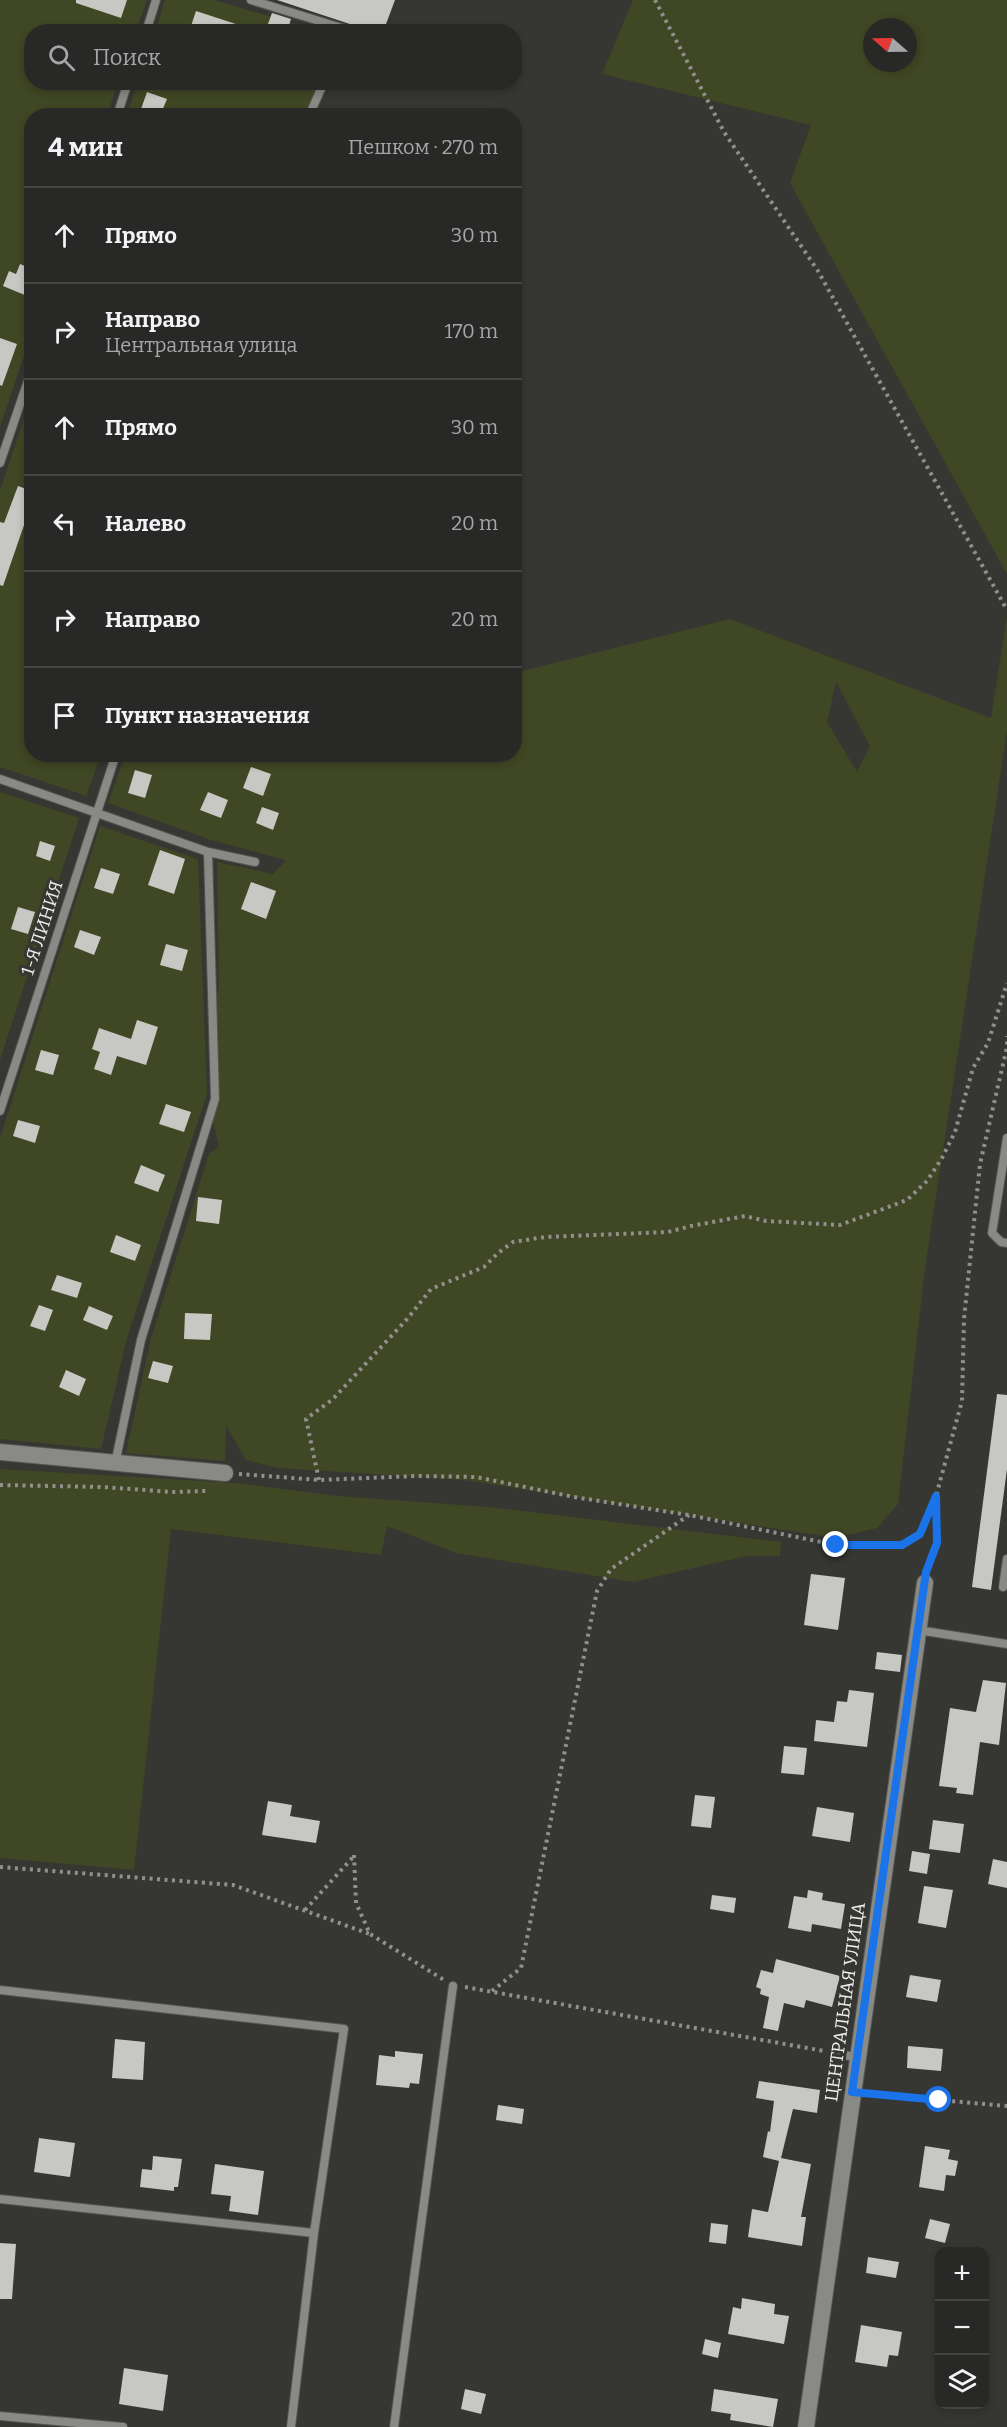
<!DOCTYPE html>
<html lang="ru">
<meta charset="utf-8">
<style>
body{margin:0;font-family:Bitter,serif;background:#343532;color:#f1f3f6}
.controls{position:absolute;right:18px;bottom:18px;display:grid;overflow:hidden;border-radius:12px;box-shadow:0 3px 9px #0003}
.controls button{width:54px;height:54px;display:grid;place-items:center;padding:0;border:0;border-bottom:2px solid #444543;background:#282926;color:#f1f3f6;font:30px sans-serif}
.compass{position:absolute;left:863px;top:18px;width:54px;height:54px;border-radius:50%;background:#282926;box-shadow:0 3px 9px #0003;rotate:290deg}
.stop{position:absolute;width:18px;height:18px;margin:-14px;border:4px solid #1a73e8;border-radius:50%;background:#fff}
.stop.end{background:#1a73e8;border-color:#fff;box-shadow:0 2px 6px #0008}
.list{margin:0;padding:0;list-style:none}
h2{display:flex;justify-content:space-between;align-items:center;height:78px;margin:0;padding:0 24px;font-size:26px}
h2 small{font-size:20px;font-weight:400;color:#a5a6a7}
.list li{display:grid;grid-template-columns:39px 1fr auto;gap:18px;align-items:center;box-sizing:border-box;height:96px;padding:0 24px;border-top:2px solid #444543}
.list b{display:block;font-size:22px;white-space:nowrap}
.list p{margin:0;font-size:20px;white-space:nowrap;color:#a5a6a7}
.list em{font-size:20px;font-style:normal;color:#a5a6a7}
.icon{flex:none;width:33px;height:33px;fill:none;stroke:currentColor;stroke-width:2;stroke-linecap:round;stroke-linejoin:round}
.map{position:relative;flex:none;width:1007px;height:2427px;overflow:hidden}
.search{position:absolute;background:#282926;box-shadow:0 3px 9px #0003;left:24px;top:24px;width:498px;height:66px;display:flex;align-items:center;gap:15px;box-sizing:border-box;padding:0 21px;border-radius:24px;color:#a5a6a7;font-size:22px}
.panel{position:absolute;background:#282926;box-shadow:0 3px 9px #0003;left:24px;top:108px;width:498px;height:654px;border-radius:24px}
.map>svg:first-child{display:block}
</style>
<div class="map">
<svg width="1007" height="2427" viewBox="0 0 1007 2427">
<rect width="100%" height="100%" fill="#363733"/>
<!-- green -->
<g fill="#404724" fill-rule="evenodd">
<path d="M0,0H147L136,31L32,32V82L118,83L107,115L32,116L31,335L0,427Z"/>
<path d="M165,0H214L319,31L155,32Z"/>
<path d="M633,0H1007V574L790,183L811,125L602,74ZM872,27H908V63H872Z"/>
<path d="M138,83H320L306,115L126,116Z"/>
<path d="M31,397L32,754L101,755L86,796L0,767V491Z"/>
<path d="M1007,617V731L925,1268L898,1504L877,1528L836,1538L465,1480L278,1468L246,1460L226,1426L225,1461L126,1453L151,1338L209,1154L219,1146L212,1119L216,1045L209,1023L208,1002L219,990L217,862L273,874L286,860L211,840L108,803L125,755L514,754L515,673L730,619L991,718ZM836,682L870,746L857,772L827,722Z"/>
<path d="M0,792L79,818L0,1060Z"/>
<path d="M100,826L198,859L207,1094L127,1338L101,1449L0,1439V1138Z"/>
<path d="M0,1469L236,1483L337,1496L489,1507L781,1542L780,1556H746L633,1582L456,1553L387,1526L381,1555L171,1529L134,1870L0,1858Z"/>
</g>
<!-- building -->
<g fill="#c7c8c3">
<path d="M76,0H127L121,18L76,3Z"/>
<path d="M277,0H395L383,32H374Z"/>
<path d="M196,11L248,28V32H189Z"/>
<path d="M272,13L291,19L287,32H265Z"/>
<path d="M147,92L167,99L160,116H151L140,112Z"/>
<path d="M20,264L32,269V298L3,286L9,271L16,274Z"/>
<path d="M0,338L17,344L2,386L0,385Z"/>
<path d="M18,486L32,491V502L3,586L0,585V522L4,523Z"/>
<path d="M251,767L271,774L263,796L243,788Z"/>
<path d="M135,770L152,775L145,798L128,793Z"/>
<path d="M208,792L228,800L221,818L200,810Z"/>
<path d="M262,807L279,813L273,830L256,823Z"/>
<path d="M40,841L55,846L50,861L36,856Z"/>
<path d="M160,850L185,859L174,894L148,885Z"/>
<path d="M101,868L120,874L113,894L94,888Z"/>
<path d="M251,882L276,891L266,919L241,909Z"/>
<path d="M18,907L35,912L28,934L11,929Z"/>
<path d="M80,930L101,937L94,955L74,947Z"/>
<path d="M166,944L188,950L182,971L160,965Z"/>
<path d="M137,1020L158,1027L146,1065L117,1056L111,1075L94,1069L100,1052L92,1049L99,1028L131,1039Z"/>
<path d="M41,1050L59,1055L53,1075L35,1070Z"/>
<path d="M166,1104L191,1112L184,1132L159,1124Z"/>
<path d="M18,1120L40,1126L35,1143L13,1136Z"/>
<path d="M141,1165L165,1175L158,1192L134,1183Z"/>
<path d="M198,1197L222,1200L219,1224L196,1221Z"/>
<path d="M116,1235L141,1245L135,1261L110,1252Z"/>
<path d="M57,1275L82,1283L77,1298L51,1290Z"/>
<path d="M39,1305L53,1310L45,1331L30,1326Z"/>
<path d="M89,1306L113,1316L107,1330L83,1320Z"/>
<path d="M185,1313L212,1314L210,1340L184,1339Z"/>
<path d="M153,1361L173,1366L168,1383L148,1378Z"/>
<path d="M66,1370L86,1379L79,1396L59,1387Z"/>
<path d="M997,1394L1007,1395V1469L991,1590L972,1587Z"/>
<path d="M811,1574L845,1578L838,1630L804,1625Z"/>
<path d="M877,1652L902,1655L900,1672L875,1669Z"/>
<path d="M983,1680L1006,1683L999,1745L980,1742L973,1795L956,1793L957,1788L939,1786L950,1708L976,1712Z"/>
<path d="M849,1690L874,1693L867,1747L814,1741L816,1720L834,1722L837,1701L847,1702Z"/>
<path d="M784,1746L807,1748L804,1775L781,1773Z"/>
<path d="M695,1795L715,1797L711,1828L691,1826Z"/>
<path d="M268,1801L292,1805L290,1816L320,1821L316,1843L262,1835Z"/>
<path d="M817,1807L854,1813L850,1842L812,1836Z"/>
<path d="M933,1820L964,1824L960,1853L929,1849Z"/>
<path d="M912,1851L930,1854L927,1874L909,1871Z"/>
<path d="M993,1859L1007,1862V1888L988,1884Z"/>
<path d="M924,1886L953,1890L946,1928L918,1923Z"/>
<path d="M808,1890L823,1893L822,1900L845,1904L841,1929L812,1924L811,1932L788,1928L794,1896L807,1898Z"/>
<path d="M712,1895L736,1898L734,1913L710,1909Z"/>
<path d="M776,1959L840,1976L832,2007L806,2000L804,2008L784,2003L778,2031L763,2028L769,1997L760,1994L761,1989L756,1987L761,1970L773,1973Z"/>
<path d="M910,1975L941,1980L937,2002L906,1997Z"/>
<path d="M115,2039L145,2042L143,2080L112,2078Z"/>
<path d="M908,2046L943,2049L941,2071L907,2068Z"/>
<path d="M395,2051L423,2054L419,2084L410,2083L409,2088L376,2085L379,2055L395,2057Z"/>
<path d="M759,2081L820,2090L817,2113L793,2109L781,2158L811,2164L801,2217H806L802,2246L748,2237L752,2209L768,2212L779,2161L763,2157L768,2131L770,2132L774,2101L756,2098Z"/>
<path d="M498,2105L524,2109L522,2124L496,2120Z"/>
<path d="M39,2138L75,2143L70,2177L34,2172Z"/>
<path d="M925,2146L950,2150L948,2159L958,2161L955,2176L946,2175L944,2191L919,2187Z"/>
<path d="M153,2156L182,2159L178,2187H174V2191L140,2187L142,2169L152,2170Z"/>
<path d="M215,2164L264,2171L258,2215L229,2211L231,2196L211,2194Z"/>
<path d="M930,2219L950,2224L945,2243L925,2238Z"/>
<path d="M711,2223L728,2225L726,2244L709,2242Z"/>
<path d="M0,2243L16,2244L12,2299H0Z"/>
<path d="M868,2257L899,2262L896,2278L866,2273Z"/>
<path d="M742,2298L775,2304L774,2314L789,2316L784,2344L728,2334L733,2307L741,2309Z"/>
<path d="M861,2325L902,2332L898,2356L889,2355L887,2367L855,2362Z"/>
<path d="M705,2339L721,2343L718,2358L702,2354Z"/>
<path d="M124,2368L168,2375L163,2411L119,2404Z"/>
<path d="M465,2389L486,2394L481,2414L461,2409Z"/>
<path d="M714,2389L778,2399L773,2427L730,2420L731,2414L711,2411Z"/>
</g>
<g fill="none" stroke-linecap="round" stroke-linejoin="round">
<!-- lane casing -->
<g stroke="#545551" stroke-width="10">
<g id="lane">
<path d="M251,0L345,29V32"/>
<path d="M146,32L156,0"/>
<path d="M117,116L128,82"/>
<path d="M309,116L324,82"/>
<path d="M0,463L32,369"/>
<path d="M0,779L208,852L255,862"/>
<path d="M0,1111L116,754"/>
<path d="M1007,1138L992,1233L1001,1242L1007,1243"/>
<path d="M115,1464L141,1340L215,1099L208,852"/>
<path d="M1003,1587L1007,1559"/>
<path d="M918,1630L1007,1644"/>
<path d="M0,1990L344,2029L314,2233L291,2427"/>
<path d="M836,2054L857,2057"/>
<path d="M0,2199L314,2233"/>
<path d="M0,2416L123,2427"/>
<path d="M394,2427L453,1986"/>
</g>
</g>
<!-- street casing -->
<g stroke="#545551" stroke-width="18">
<g id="street">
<path d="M0,1452L225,1473"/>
<path d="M806,2427L925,1583"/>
</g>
</g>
<!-- path -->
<g stroke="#90918d" stroke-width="4" stroke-dasharray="3 4.5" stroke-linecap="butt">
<path d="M655,0L724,132L818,271L1007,610"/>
<path d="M239,1474L319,1480L416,1476L476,1477L574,1497L689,1515L836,1545H902L920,1534L936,1496"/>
<path d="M319,1480L306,1419L333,1399L408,1318L431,1289L484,1267L498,1253L513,1242L545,1237L668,1232L691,1226L745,1216L766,1221L840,1225L907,1200L927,1181L942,1158L955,1132L973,1068L988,1043L1007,983"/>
<path d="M0,1485L103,1487L172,1492L206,1491"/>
<path d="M928,1568L937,1543L936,1496L962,1401L964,1319L980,1164L1007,1047V1036"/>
<path d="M354,1855L356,1903L370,1934L444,1980"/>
<path d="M0,1867L233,1885L370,1934"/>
<path d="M305,1910L354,1856"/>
<path d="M465,1987L824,2051"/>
<path d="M492,1991L521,1968L597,1591L611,1569L689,1515"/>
<path d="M870,2094L1007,2106"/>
</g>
<!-- lane -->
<use href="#lane" stroke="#898a85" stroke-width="8"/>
<!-- street -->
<use href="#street" stroke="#898a85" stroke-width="16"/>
</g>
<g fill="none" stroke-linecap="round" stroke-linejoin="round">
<!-- route -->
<path stroke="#1a73e8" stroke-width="8" d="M836,1545H902L920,1534L936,1496L937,1543L926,1572L852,2092L939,2100"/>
</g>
<g text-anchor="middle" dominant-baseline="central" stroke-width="6" stroke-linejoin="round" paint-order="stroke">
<!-- street labels -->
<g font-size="18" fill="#eeefec" stroke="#363733">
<text transform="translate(42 928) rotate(-72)">1-Я ЛИНИЯ</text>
<text transform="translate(845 2002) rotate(-82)">ЦЕНТРАЛЬНАЯ УЛИЦА</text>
</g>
</g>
</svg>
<div class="controls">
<button>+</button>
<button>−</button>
<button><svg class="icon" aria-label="layers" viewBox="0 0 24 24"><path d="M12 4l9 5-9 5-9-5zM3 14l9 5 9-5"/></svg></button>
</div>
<svg class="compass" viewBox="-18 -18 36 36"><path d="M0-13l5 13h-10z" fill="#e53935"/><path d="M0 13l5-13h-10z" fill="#a5a6a7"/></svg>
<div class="stop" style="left:939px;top:2100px"></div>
<div class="stop end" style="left:836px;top:1545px"></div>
<div class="search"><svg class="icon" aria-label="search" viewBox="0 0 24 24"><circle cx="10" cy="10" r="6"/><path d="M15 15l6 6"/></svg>Поиск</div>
<section class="panel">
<h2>4 мин<small>Пешком · 270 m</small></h2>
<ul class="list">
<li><svg class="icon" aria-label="ahead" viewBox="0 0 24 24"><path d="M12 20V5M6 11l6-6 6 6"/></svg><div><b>Прямо</b></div><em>30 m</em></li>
<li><svg class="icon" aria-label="right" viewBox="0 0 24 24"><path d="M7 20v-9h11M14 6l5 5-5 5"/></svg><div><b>Направо</b><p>Центральная улица</p></div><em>170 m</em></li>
<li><svg class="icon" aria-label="ahead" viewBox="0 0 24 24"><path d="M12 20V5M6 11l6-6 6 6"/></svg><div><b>Прямо</b></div><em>30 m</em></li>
<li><svg class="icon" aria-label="left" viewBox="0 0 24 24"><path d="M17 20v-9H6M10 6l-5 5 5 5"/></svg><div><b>Налево</b></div><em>20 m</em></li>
<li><svg class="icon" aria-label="right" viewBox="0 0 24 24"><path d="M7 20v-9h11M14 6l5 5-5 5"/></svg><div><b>Направо</b></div><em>20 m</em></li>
<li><svg class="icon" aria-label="arrive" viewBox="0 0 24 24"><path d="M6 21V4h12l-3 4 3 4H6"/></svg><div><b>Пункт назначения</b></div></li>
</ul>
</section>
</div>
